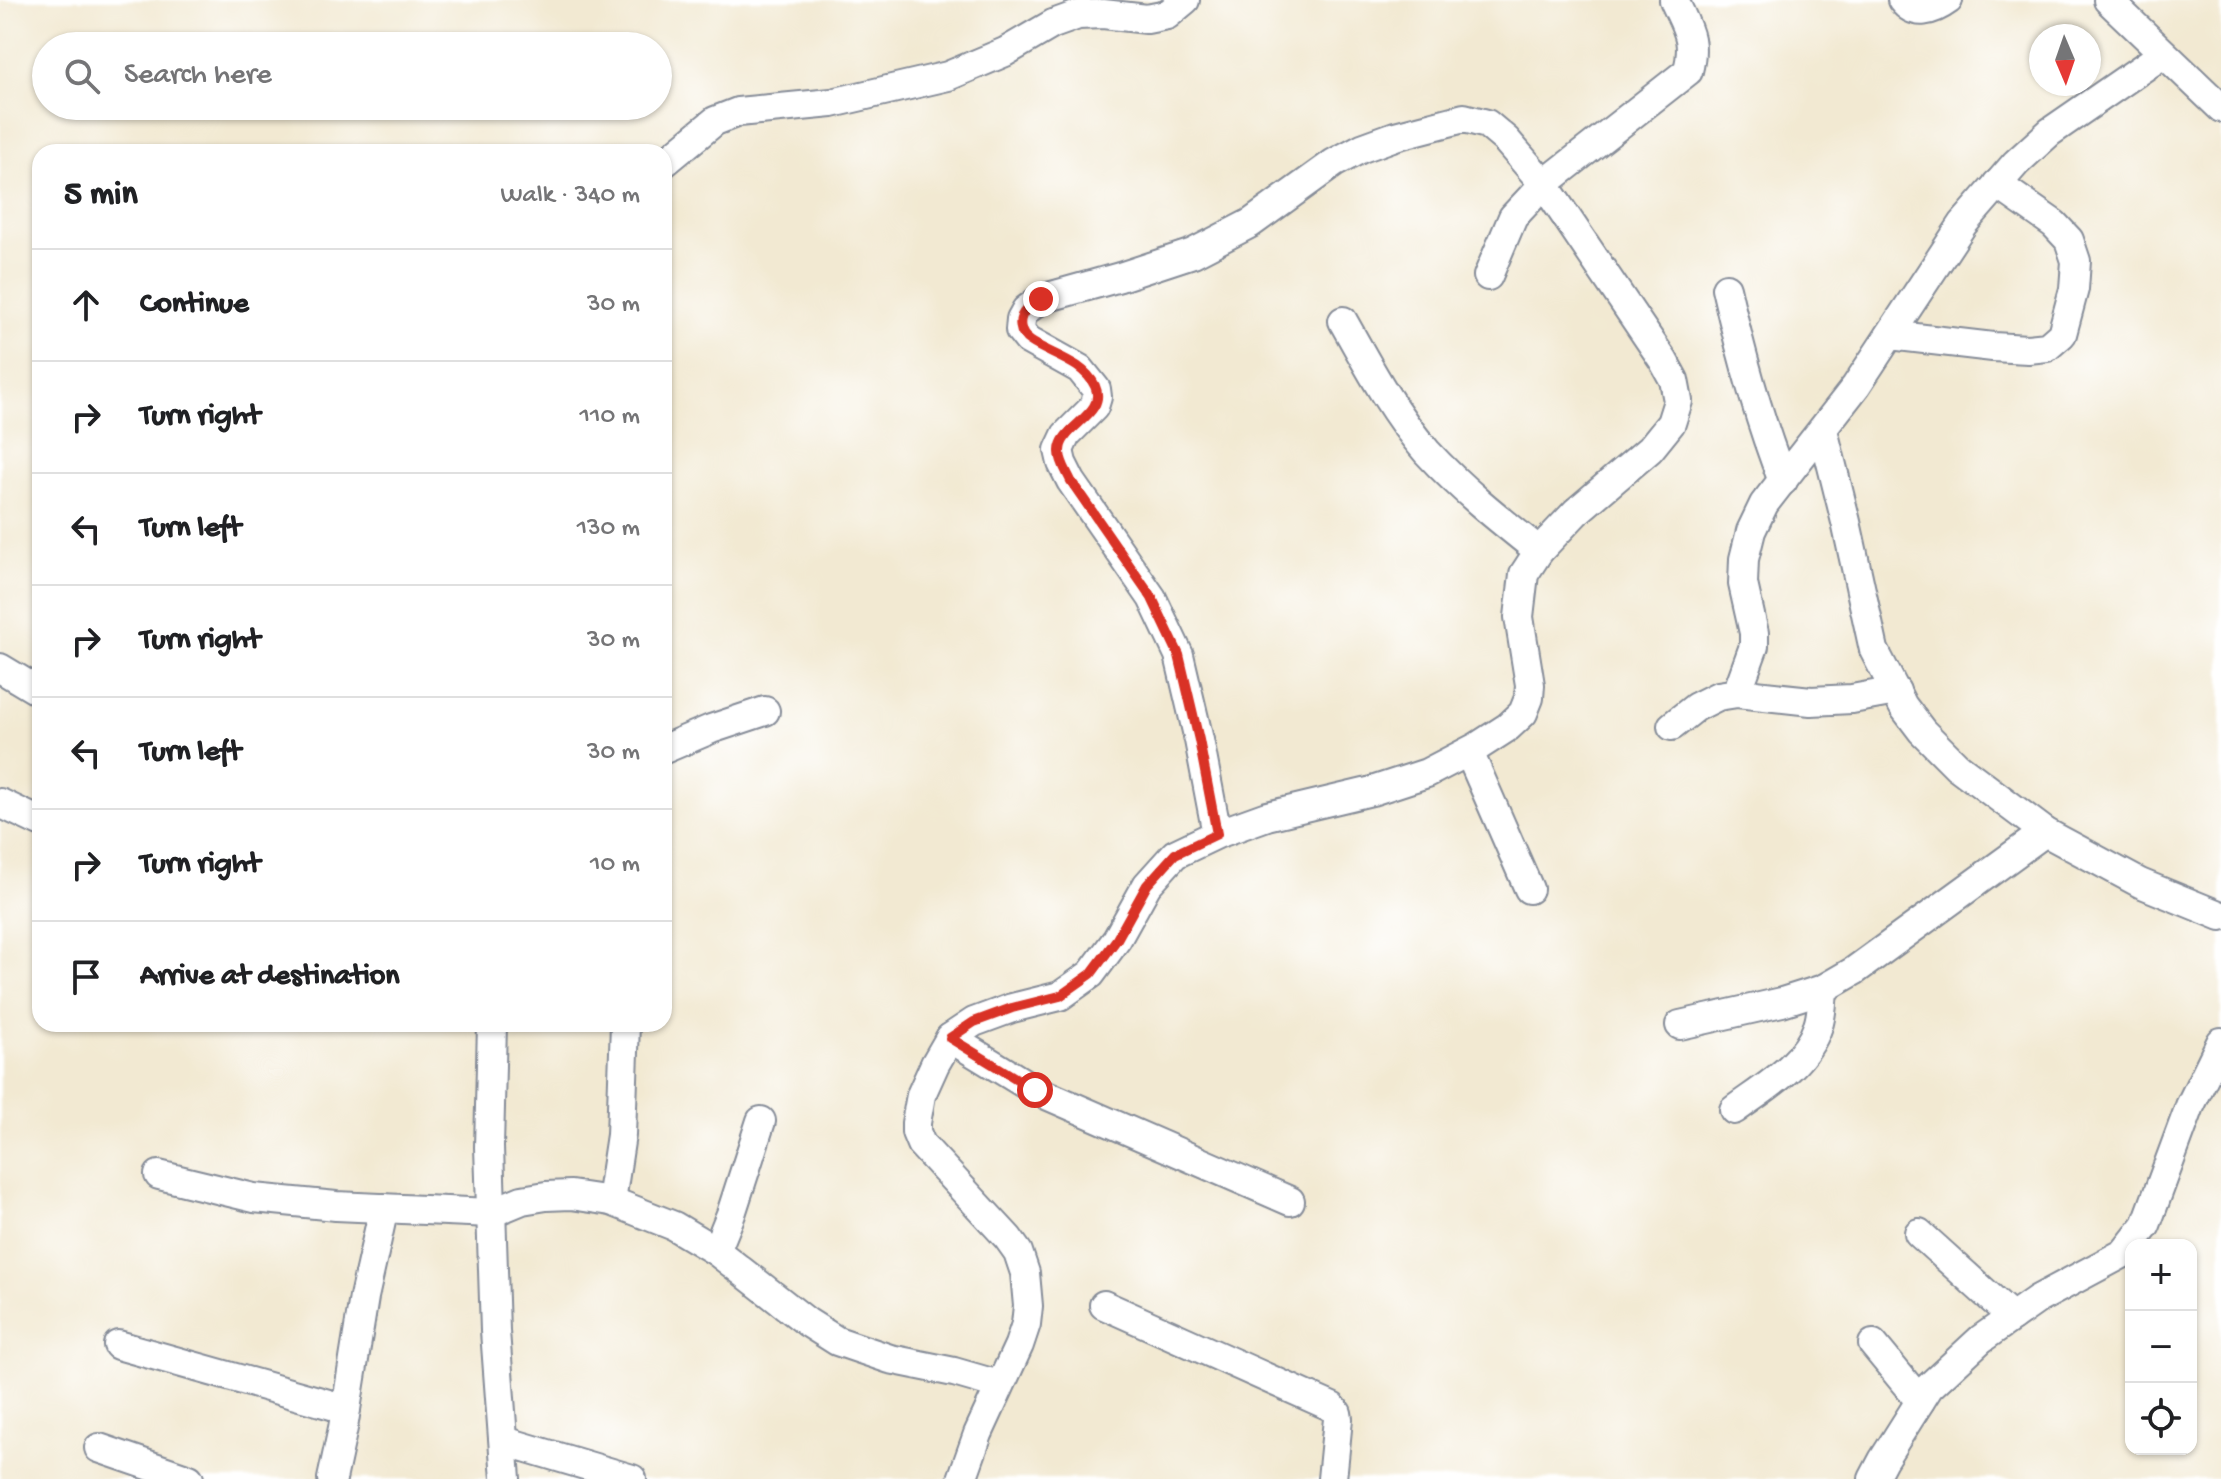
<!DOCTYPE html>
<meta charset="utf-8">
<style>
body{margin:0;font-family:"Gochi Hand",sans-serif;background:#f2f2f2;color:#202124}
.controls{position:absolute;right:24px;bottom:24px;display:grid;overflow:hidden;border-radius:16px;box-shadow:0 2px 6px #0004}
.controls button{width:72px;height:72px;display:grid;place-items:center;padding:0;border:0;border-bottom:2px solid #e0e0e0;background:#fff;color:#202124;font:40px sans-serif}
.compass{position:absolute;left:2029px;top:24px;width:72px;height:72px;border-radius:50%;background:#fff;box-shadow:0 2px 6px #0004;rotate:178deg}
.stop{position:absolute;width:24px;height:24px;margin:-18px;border:6px solid #d93025;border-radius:50%;background:#fff}
.stop.end{background:#d93025;border-color:#fff;box-shadow:0 2px 8px #0008}
.list{margin:0;padding:0;list-style:none}
h2{display:flex;justify-content:space-between;align-items:center;height:104px;margin:0;padding:0 32px;font-size:34px}
h2 small{font-size:26px;font-weight:400;color:#757577}
.list li{display:grid;grid-template-columns:52px 1fr auto;gap:24px;align-items:center;box-sizing:border-box;height:112px;padding:0 32px;border-top:2px solid #e0e0e0}
.list b{display:block;font-size:30px;white-space:nowrap}
.list em{font-size:26px;font-style:normal;color:#757577}
.icon{flex:none;width:44px;height:44px;fill:none;stroke:currentColor;stroke-width:2;stroke-linecap:round;stroke-linejoin:round}
.map{position:relative;flex:none;width:2221px;height:1479px;overflow:hidden}
.search{position:absolute;background:#fff;box-shadow:0 2px 6px #0004;left:32px;top:32px;width:640px;height:88px;display:flex;align-items:center;gap:20px;box-sizing:border-box;padding:0 28px;border-radius:44px;color:#757577;font-size:30px}
.panel{position:absolute;background:#fff;box-shadow:0 2px 6px #0004;left:32px;top:144px;width:640px;height:888px;border-radius:24px}
.map>svg:first-child{display:block}
</style>
<div class="map">
<svg width="2221" height="1479" viewBox="0 0 2221 1479">
<rect width="100%" height="100%" fill="#fff"/>
<filter id="ink" filterUnits="userSpaceOnUse"><feTurbulence type="fractalNoise" baseFrequency=".0125" numOctaves="2"/><feDisplacementMap in="SourceGraphic" scale="16" xChannelSelector="R" yChannelSelector="G"/><feConvolveMatrix kernelMatrix="1 2 1 2 8 2 1 2 1" color-interpolation-filters="sRGB"/></filter>
<filter id="wash" filterUnits="userSpaceOnUse"><feTurbulence type="fractalNoise" baseFrequency=".006" numOctaves="4" result="noise"/><feDisplacementMap in="SourceGraphic" scale="32" xChannelSelector="R" yChannelSelector="G"/><feGaussianBlur stdDeviation="1.8" result="paint"/><feColorMatrix in="noise" values="0 0 0 0 0 0 0 0 0 0 0 0 0 0 0 0 0 1.4 0 .05"/><feComposite in="paint" operator="in"/></filter>
<g filter="url(#wash)">
<rect width="100%" height="100%" fill="#f2e9d2"/>
</g>
<g filter="url(#ink)">
<g fill="none" stroke-linecap="round" stroke-linejoin="round">
<!-- minor casing -->
<g stroke="#868c98" stroke-width="32">
<g id="minor">
<path d="M1902,0C1915,17 1933,11 1948,0"/>
<path d="M2108,0L2221,108"/>
<path d="M664,163L715,121L738,112L832,103L948,76L1005,52L1053,24L1078,15L1103,14L1147,19L1167,15L1185,0"/>
<path d="M1488,276L1513,217L1544,184L1688,71C1696,39 1687,29 1674,0"/>
<path d="M1726,288C1741,354 1758,418 1783,481"/>
<path d="M1343,321C1368,366 1393,413 1427,452C1461,489 1500,520 1539,551"/>
<path d="M1890,335L1993,347L2028,349L2047,347L2062,334L2074,289L2076,261L2069,240L2054,224L1997,184"/>
<path d="M1823,430L1846,522L1874,650L1903,706L1922,731L1957,766L2045,832L2140,883L2221,916"/>
<path d="M0,668L40,692"/>
<path d="M1737,693L1754,646V633L1743,584L1744,559L1751,531L1764,504L1856,386L1963,224L2016,163L2050,132L2163,54"/>
<path d="M1672,726L1696,707L1718,696L1737,693L1811,701L1852,699L1896,691"/>
<path d="M664,749L711,729L765,711"/>
<path d="M1469,752L1529,889"/>
<path d="M0,803L40,822"/>
<path d="M492,1024L489,1147L495,1331L506,1479"/>
<path d="M1680,1025L1782,1002L1823,989L1854,971L2045,832"/>
<path d="M950,1038L1035,1090L1290,1201"/>
<path d="M1734,1110C1765,1087 1805,1065 1818,1026C1822,1015 1822,1001 1823,989"/>
<path d="M159,1175L254,1198L336,1206L491,1213L522,1200L546,1196L571,1195L611,1201L674,1226L716,1251L807,1322L837,1341L890,1359L954,1372L999,1385"/>
<path d="M611,1201L621,1135L625,1024"/>
<path d="M1919,1233L2012,1317"/>
<path d="M716,1251L731,1214L761,1121"/>
<path d="M1104,1305L1332,1407L1337,1413L1338,1419L1332,1479"/>
<path d="M1873,1344L1920,1401"/>
<path d="M118,1345L346,1409"/>
<path d="M504,1441L632,1479"/>
<path d="M99,1448L189,1479"/>
<path d="M332,1479L343,1428L364,1297L384,1208"/>
<path d="M962,1479L978,1434L1019,1345L1026,1324L1028,1306L1025,1273L1018,1252L1008,1238L921,1144L916,1132V1123L921,1095L935,1064L950,1038L974,1022L1012,1008L1060,996L1091,974L1117,939L1147,885L1175,854L1217,834L1267,816L1372,791L1427,773L1477,747L1508,727L1523,713L1529,698L1530,685L1519,617L1524,574L1539,551L1576,512L1650,449L1671,423L1678,401L1674,380L1663,360L1544,184L1506,140L1487,124L1464,118L1395,136L1362,148L1334,163L1251,223L1193,253L1120,277L1041,299L1026,310L1021,319L1020,330L1028,340L1080,369L1096,389L1097,397L1094,407L1066,435L1059,450L1062,463L1071,481L1152,598L1179,655L1199,740L1217,834"/>
<path d="M1873,1479L1883,1460L1929,1387L1981,1339L2038,1299L2124,1253L2146,1225L2190,1106L2221,1042"/>
</g>
</g>
<!-- minor -->
<use href="#minor" stroke="#fff" stroke-width="28"/>
</g>
</g>
<g fill="none" stroke-linecap="round" stroke-linejoin="round" filter="url(#ink)">
<!-- route -->
<path stroke="#d93025" stroke-width="10" d="M1035,1090L950,1038L974,1022L1012,1008L1060,996L1091,974L1117,939L1147,885L1175,854L1217,834L1199,740L1179,655L1152,598L1071,481C1067,472 1060,462 1060,452C1059,426 1108,415 1095,386C1083,361 1050,355 1030,341C1019,334 1017,319 1026,310C1030,305 1037,302 1041,299"/>
</g>
</svg>
<div class="controls">
<button>+</button>
<button>−</button>
<button><svg class="icon" aria-label="locate" viewBox="0 0 24 24"><circle cx="12" cy="12" r="6"/><path d="M12 2v4M12 18v4M2 12h4M18 12h4"/></svg></button>
</div>
<svg class="compass" viewBox="-18 -18 36 36"><path d="M0-13l5 13h-10z" fill="#e53935"/><path d="M0 13l5-13h-10z" fill="#757577"/></svg>
<div class="stop" style="left:1035px;top:1090px"></div>
<div class="stop end" style="left:1041px;top:299px"></div>
<div class="search"><svg class="icon" aria-label="search" viewBox="0 0 24 24"><circle cx="10" cy="10" r="6"/><path d="M15 15l6 6"/></svg>Search here</div>
<section class="panel">
<h2>5 min<small>Walk · 340 m</small></h2>
<ul class="list">
<li><svg class="icon" aria-label="ahead" viewBox="0 0 24 24"><path d="M12 20V5M6 11l6-6 6 6"/></svg><div><b>Continue</b></div><em>30 m</em></li>
<li><svg class="icon" aria-label="right" viewBox="0 0 24 24"><path d="M7 20v-9h11M14 6l5 5-5 5"/></svg><div><b>Turn right</b></div><em>110 m</em></li>
<li><svg class="icon" aria-label="left" viewBox="0 0 24 24"><path d="M17 20v-9H6M10 6l-5 5 5 5"/></svg><div><b>Turn left</b></div><em>130 m</em></li>
<li><svg class="icon" aria-label="right" viewBox="0 0 24 24"><path d="M7 20v-9h11M14 6l5 5-5 5"/></svg><div><b>Turn right</b></div><em>30 m</em></li>
<li><svg class="icon" aria-label="left" viewBox="0 0 24 24"><path d="M17 20v-9H6M10 6l-5 5 5 5"/></svg><div><b>Turn left</b></div><em>30 m</em></li>
<li><svg class="icon" aria-label="right" viewBox="0 0 24 24"><path d="M7 20v-9h11M14 6l5 5-5 5"/></svg><div><b>Turn right</b></div><em>10 m</em></li>
<li><svg class="icon" aria-label="arrive" viewBox="0 0 24 24"><path d="M6 21V4h12l-3 4 3 4H6"/></svg><div><b>Arrive at destination</b></div></li>
</ul>
</section>
</div>
